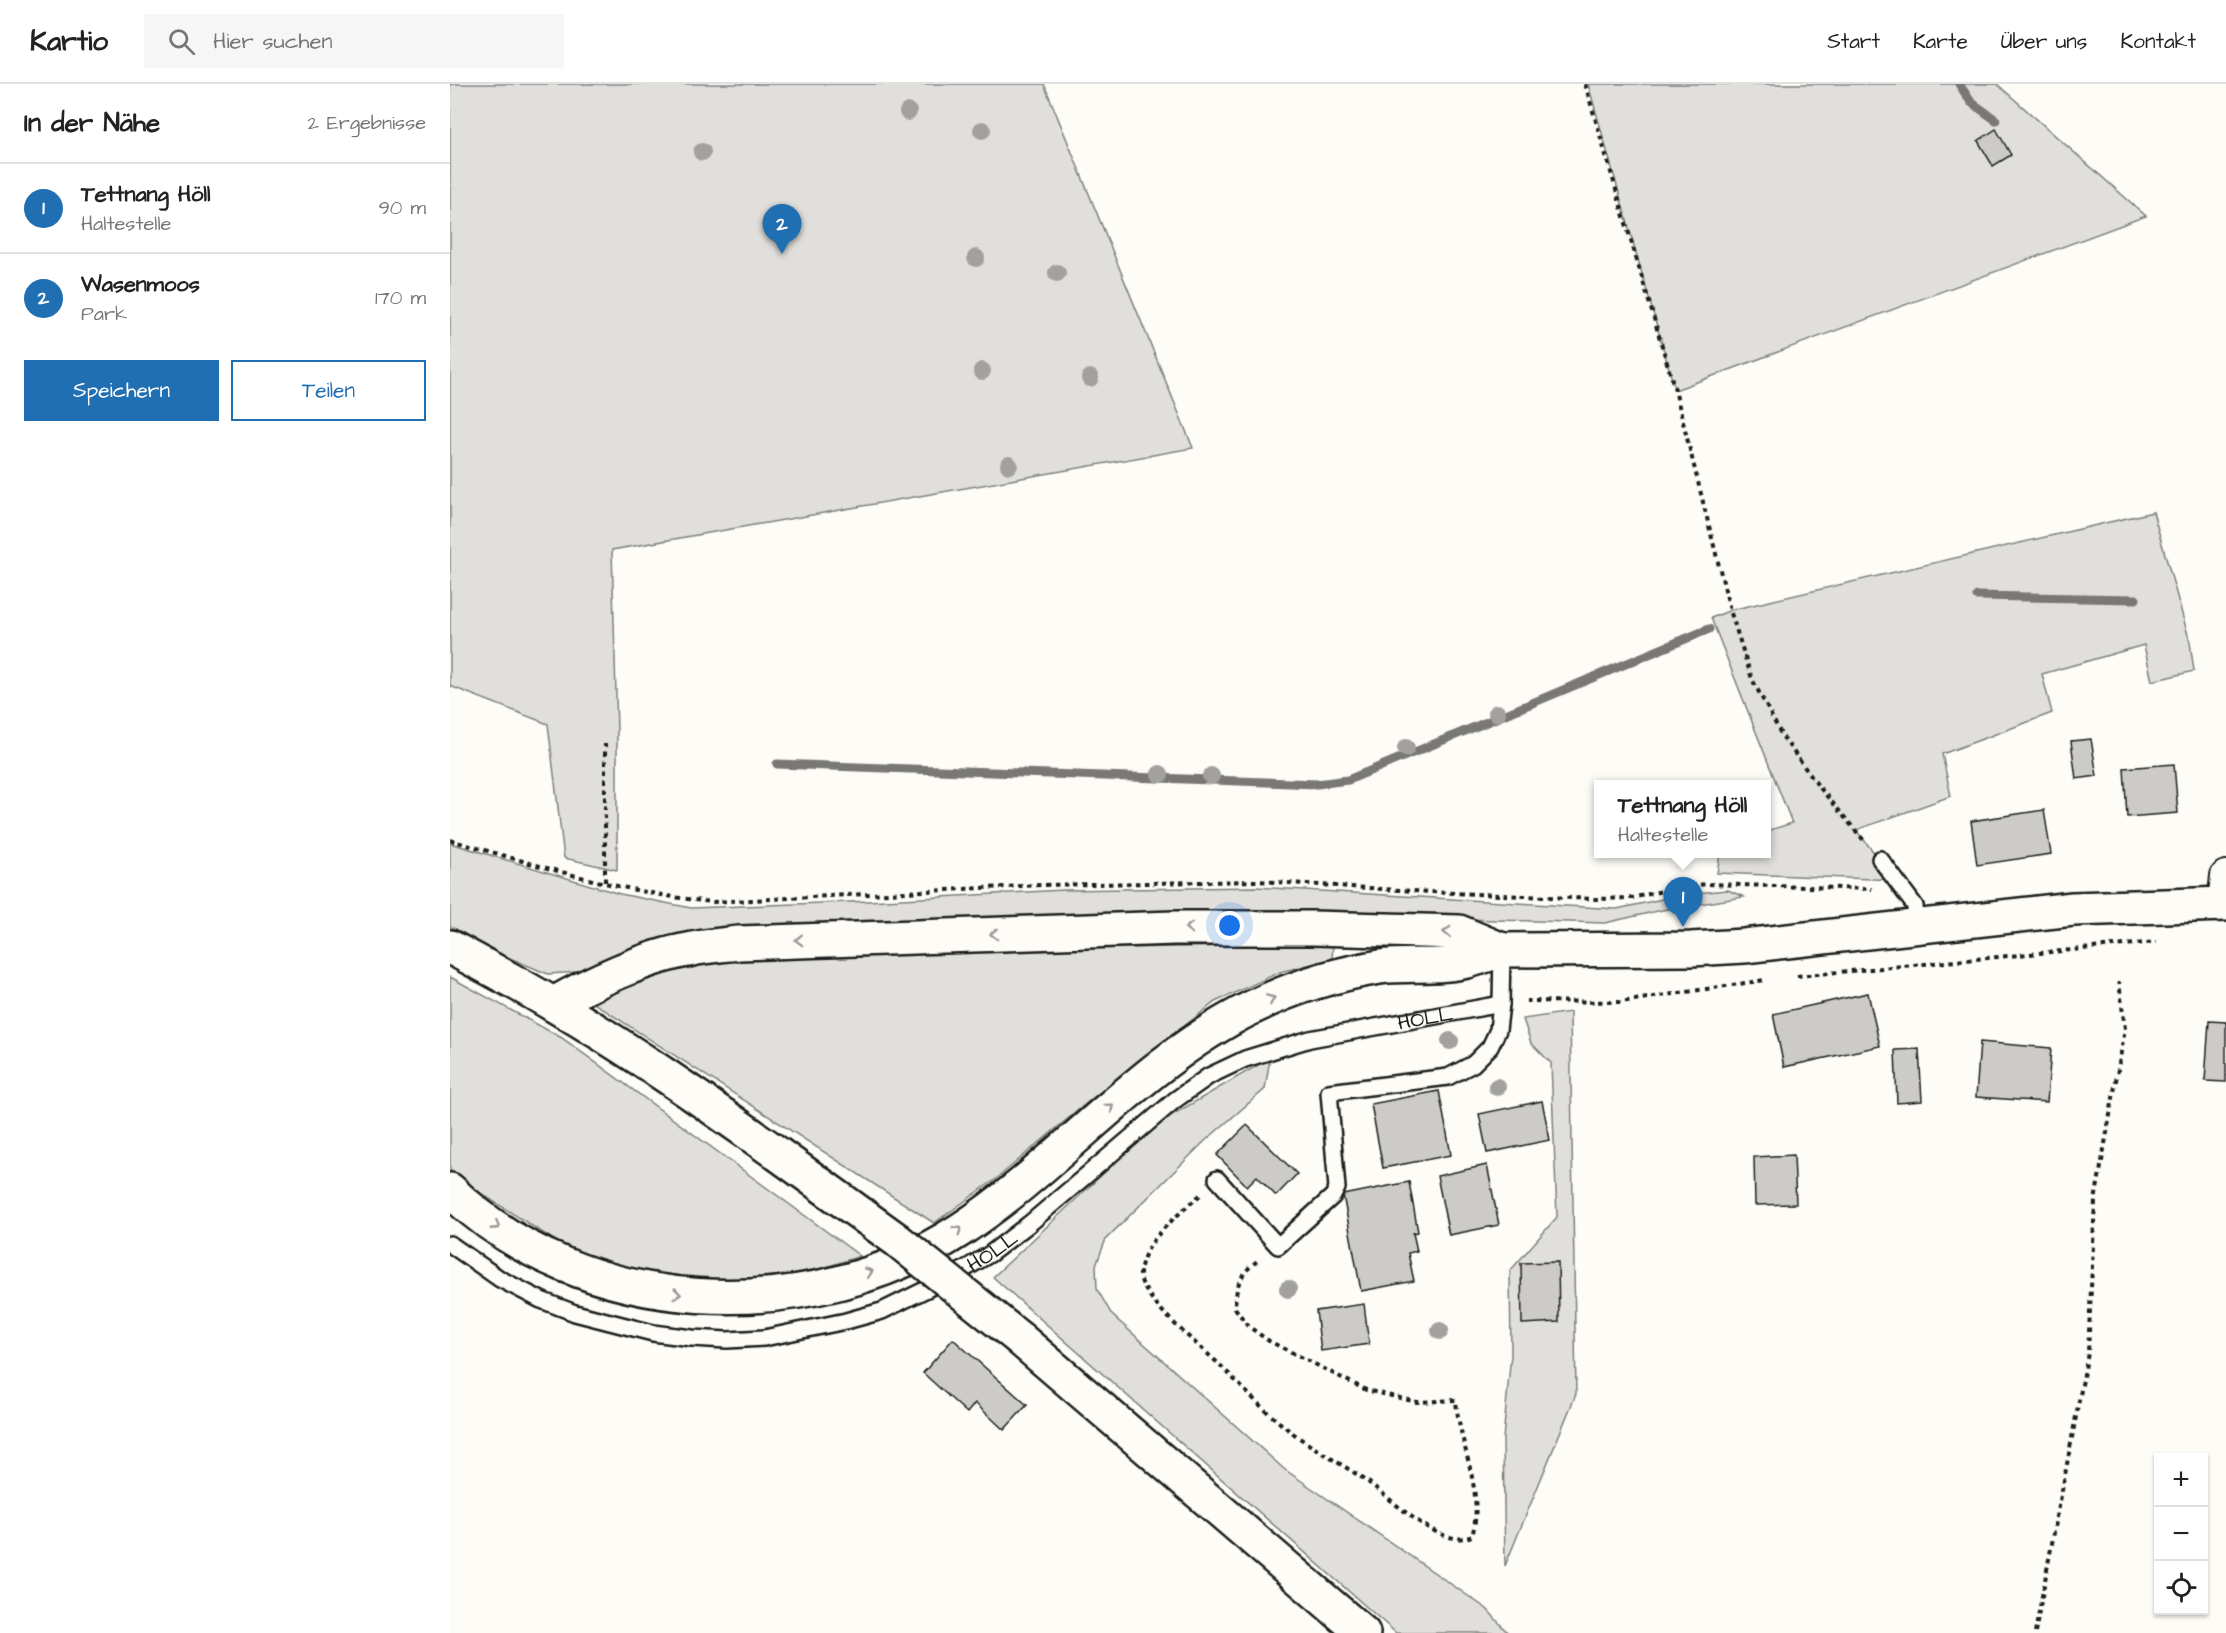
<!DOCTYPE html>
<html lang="de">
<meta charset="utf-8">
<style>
body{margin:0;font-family:"Architects Daughter",sans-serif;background:#f6f6f6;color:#222}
.controls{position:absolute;right:18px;bottom:18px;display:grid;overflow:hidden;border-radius:0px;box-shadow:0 2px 4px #0004}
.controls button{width:54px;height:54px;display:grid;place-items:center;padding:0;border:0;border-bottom:2px solid #e0e0e0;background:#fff;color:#222;font:30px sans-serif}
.you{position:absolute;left:780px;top:842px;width:21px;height:21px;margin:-15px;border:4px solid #fff;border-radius:50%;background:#1a73e8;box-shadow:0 0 0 9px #1a73e833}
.badge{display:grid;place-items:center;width:39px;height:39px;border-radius:50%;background:#1f6fb2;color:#fff;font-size:20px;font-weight:700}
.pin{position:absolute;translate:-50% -50px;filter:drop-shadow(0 2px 3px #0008)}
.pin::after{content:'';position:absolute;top:32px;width:21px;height:18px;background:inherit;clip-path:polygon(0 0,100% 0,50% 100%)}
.popup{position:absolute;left:1144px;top:696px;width:177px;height:78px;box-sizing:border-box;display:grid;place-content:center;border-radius:0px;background:#fff;filter:drop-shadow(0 2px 4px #0005);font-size:20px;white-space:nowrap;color:#767676}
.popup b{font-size:22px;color:#222}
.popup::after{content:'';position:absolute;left:50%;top:100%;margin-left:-12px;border:12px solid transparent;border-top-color:#fff}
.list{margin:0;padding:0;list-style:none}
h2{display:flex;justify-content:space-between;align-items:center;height:78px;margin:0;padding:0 24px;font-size:26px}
h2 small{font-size:20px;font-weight:400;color:#767676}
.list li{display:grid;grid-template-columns:39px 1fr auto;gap:18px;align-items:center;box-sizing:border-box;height:90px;padding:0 24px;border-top:2px solid #e0e0e0}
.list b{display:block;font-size:22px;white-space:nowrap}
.list p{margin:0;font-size:20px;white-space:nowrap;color:#767676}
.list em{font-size:20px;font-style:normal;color:#767676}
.actions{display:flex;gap:12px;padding:18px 24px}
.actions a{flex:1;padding:14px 0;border:2px solid #1f6fb2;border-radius:0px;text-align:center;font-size:21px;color:#1f6fb2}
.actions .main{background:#1f6fb2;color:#fff}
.icon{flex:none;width:33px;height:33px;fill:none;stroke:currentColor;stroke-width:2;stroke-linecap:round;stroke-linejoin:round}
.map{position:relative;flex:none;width:1776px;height:1549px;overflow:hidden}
header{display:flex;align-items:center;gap:36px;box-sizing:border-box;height:84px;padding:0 30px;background:#fff;border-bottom:2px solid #e0e0e0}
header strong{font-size:28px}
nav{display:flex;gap:33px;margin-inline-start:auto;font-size:21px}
.search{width:420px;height:54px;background:#f6f6f6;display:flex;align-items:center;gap:15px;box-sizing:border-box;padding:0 21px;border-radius:0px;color:#767676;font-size:22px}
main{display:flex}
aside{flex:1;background:#fff}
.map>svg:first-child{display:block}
</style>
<header>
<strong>Kartio</strong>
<div class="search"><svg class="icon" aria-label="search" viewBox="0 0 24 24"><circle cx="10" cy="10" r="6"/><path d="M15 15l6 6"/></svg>Hier suchen</div>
<nav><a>Start</a><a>Karte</a><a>Über uns</a><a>Kontakt</a></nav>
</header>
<main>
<aside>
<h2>In der Nähe<small>2 Ergebnisse</small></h2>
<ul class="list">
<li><span class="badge">1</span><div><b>Tettnang Höll</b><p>Haltestelle</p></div><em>90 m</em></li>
<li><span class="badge">2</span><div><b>Wasenmoos</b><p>Park</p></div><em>170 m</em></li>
</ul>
<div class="actions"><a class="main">Speichern</a><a>Teilen</a></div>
</aside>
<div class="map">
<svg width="1776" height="1549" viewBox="0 0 1776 1549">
<rect width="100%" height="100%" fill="#fdfcf7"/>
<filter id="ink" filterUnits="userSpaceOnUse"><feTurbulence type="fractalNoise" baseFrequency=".0167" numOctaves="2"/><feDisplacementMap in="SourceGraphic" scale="12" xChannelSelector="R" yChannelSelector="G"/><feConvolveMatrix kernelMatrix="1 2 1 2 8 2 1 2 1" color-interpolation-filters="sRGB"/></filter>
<g filter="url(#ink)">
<!-- green -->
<g fill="#e0dfdb" stroke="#7e7e7c" stroke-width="1.5">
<path d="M0,0H594L743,364L162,466L167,647V786L114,774L98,640L0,602Z"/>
<path d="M1138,0H1547L1696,132L1225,306Z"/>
<path d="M1703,428L1740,558L1744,587L1702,597L1694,561L1592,590L1602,629L1492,670L1501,712L1406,746L1446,796L1267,789L1270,770H1317V747L1342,739L1261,534L1281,526Z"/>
<path d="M0,759L170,810L241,824L400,818L614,806L806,803L1167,825L1235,810L1278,806L1294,813L1212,826L1155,839L793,829L436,837L280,845L129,888L98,890L50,870L0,842Z"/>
<path d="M883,861L882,875L830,888L765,918L640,1016L546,1095L484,1139L139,916L208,889L257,875L493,866Z"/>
<path d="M0,893L112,954L410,1172L348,1192L284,1196H241L202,1190L155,1178L112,1161L10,1096L0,1086Z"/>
<path d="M1120,928L1126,1310L1055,1482L1053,1355L1061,1270L1060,1187L1107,1133L1101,979L1081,959L1073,935Z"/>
<path d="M820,974L815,1005L755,1057L656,1155L646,1181L647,1205L662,1231L834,1385L1037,1525L1058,1549H946L543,1193L705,1041Z"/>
</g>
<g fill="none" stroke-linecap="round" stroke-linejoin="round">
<!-- stream -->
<g stroke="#797876" stroke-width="9">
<path d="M1509,0L1521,18L1546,36"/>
<path d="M1527,512L1686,515"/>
<path d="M327,680L867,700L898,696L1259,545"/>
</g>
</g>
<!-- building -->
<g fill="#cccbc8" stroke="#1c1c1c" stroke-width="1.5">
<path d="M1546,45L1561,71L1543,82L1528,57Z"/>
<path d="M1641,655L1647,692L1626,695L1621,657Z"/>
<path d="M1724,680L1728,729L1677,733L1674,684Z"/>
<path d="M1594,726L1601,770L1527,781L1521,737Z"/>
<path d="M1418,909L1430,962L1334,983L1323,930Z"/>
<path d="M1759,937L1776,938V998L1755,997Z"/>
<path d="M1530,958L1601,964L1597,1018L1526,1013Z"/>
<path d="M1469,965L1472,1017L1447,1019L1445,966Z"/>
<path d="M989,1007L1001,1071L933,1084L921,1020Z"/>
<path d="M1092,1017L1100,1056L1037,1069L1029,1030Z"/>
<path d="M797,1041L847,1090L826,1112L807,1092L797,1102L767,1071Z"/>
<path d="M1344,1071L1346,1120L1305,1121L1304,1073Z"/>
<path d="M1037,1081L1049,1141L999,1151L987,1092Z"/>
<path d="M959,1098L968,1148L963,1149L967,1167L958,1169L964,1197L911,1207L893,1111Z"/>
<path d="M1108,1178L1109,1238L1072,1240L1071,1179Z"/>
<path d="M914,1220L919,1260L871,1267L866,1227Z"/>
<path d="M503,1255L577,1321L554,1346L525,1319L517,1329L473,1289Z"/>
</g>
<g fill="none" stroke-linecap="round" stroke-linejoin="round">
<!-- service casing -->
<g stroke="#1c1c1c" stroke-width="20">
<g id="service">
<path d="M1430,775L1465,822L1466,842"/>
<path d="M767,1095L828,1162L883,1112L887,1104L879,1008L998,993L1023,980L1040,963L1048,946L1051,920"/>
<path id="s1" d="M0,1160L50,1195L91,1216L125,1229L203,1249L242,1254L277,1256L314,1254L396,1237L432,1227L501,1193L540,1170L579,1140L725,1016L759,992L795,975L860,955L1051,920L1052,866"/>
</g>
</g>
<!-- minor casing -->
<g stroke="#1c1c1c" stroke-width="34">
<path id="minor" d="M1773,820L1776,792"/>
</g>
<!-- secondary casing -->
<g stroke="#1c1c1c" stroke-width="38">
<path id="secondary" d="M1052,866L1241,865L1294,862L1623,825L1776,820"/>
</g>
<!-- primary casing -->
<g stroke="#1c1c1c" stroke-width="38">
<g id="primary">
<path d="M0,863C35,882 70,900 104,921C181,966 255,1018 328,1070"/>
<path d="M104,920C140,899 196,873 238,866C254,862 272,861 289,859L724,844H862L1009,848L1052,866"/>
<path d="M0,1106C132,1235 359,1245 510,1146C612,1079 690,979 801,924C841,904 886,890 930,883C957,879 986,884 1013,878C1026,875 1039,870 1052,866"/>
<path d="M569,1254L913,1549"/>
</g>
</g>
<!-- path -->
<g stroke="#1c1c1c" stroke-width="4" stroke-dasharray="4.5 4.5" stroke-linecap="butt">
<path d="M1135,0L1225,306L1280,526L1302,595L1332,652L1366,699L1416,759"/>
<path d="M0,756C84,780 177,810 263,818L592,801L808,797L980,808L1145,815L1182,814L1234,802L1258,800L1422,805"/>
<path d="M155,798V660"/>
<path d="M1347,892L1706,858"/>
<path d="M1076,917L1171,918L1315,896"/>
<path d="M750,1111C728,1132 693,1156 690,1189C688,1213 752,1264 769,1280C791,1302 811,1324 835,1343C861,1364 891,1379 918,1398C943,1416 991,1466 1022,1452C1035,1407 1009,1361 1006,1316L967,1318L916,1306L819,1257L798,1242L785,1224C786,1200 790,1189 810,1175"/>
<path d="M1585,1549L1638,1269L1645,1117L1675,945L1669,898"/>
</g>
<!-- service -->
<use href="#service" stroke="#fdfcf7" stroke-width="15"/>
<!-- minor -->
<use href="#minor" stroke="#fdfcf7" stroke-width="30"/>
<!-- secondary -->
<use href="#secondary" stroke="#fdfcf7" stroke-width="33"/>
<!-- primary -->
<use href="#primary" stroke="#fdfcf7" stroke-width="33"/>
<!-- primary-bridge casing -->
<g stroke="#1c1c1c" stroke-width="38" stroke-linecap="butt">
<path id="primary-bridge" d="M328,1070L447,1156L569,1254"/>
</g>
<!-- primary-bridge -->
<use href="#primary-bridge" stroke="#fdfcf7" stroke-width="33"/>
</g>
<!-- trees -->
<g fill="#a2a19e">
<circle cx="458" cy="28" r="9"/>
<circle cx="532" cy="46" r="9"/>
<circle cx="252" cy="68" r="9"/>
<circle cx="526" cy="174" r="9"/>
<circle cx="607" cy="189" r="9"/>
<circle cx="532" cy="287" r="9"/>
<circle cx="640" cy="294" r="9"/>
<circle cx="559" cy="381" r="9"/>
<circle cx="1047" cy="629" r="9"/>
<circle cx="956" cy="664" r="9"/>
<circle cx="710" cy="690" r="9"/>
<circle cx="761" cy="692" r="9"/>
<circle cx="1000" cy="957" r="9"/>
<circle cx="1047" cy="1003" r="9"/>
<circle cx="838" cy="1205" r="9"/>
<circle cx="990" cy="1247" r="9"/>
</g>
<!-- one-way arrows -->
<defs><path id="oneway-chevron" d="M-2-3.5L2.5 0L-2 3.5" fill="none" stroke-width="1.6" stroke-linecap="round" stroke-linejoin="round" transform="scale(1.5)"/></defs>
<g stroke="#989794">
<use href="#oneway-chevron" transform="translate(739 844) rotate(180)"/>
<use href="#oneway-chevron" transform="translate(997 848) rotate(-178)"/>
<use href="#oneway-chevron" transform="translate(544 850) rotate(178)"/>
<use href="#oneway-chevron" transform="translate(349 856) rotate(178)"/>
<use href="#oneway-chevron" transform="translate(821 915) rotate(-23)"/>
<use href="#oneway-chevron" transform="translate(660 1023) rotate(-40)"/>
<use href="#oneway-chevron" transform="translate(46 1142) rotate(33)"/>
<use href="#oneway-chevron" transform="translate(508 1146) rotate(-33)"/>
<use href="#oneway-chevron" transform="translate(419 1188) rotate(-19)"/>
<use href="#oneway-chevron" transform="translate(227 1210) rotate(8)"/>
</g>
</g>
<g text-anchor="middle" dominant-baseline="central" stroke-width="6" stroke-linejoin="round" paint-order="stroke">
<!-- street labels -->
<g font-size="21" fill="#1c1c1c" stroke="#fdfcf7">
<text stroke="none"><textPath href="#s1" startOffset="1086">HÖLL</textPath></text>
<text stroke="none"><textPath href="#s1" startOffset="582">HÖLL</textPath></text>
</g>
</g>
</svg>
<div class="controls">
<button>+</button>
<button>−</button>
<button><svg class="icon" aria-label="locate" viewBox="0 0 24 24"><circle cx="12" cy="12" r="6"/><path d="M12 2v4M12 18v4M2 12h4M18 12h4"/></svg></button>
</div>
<div class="you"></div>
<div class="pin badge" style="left:1233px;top:843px">1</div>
<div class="popup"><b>Tettnang Höll</b>Haltestelle</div>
<div class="pin badge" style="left:332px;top:170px">2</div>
</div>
</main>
